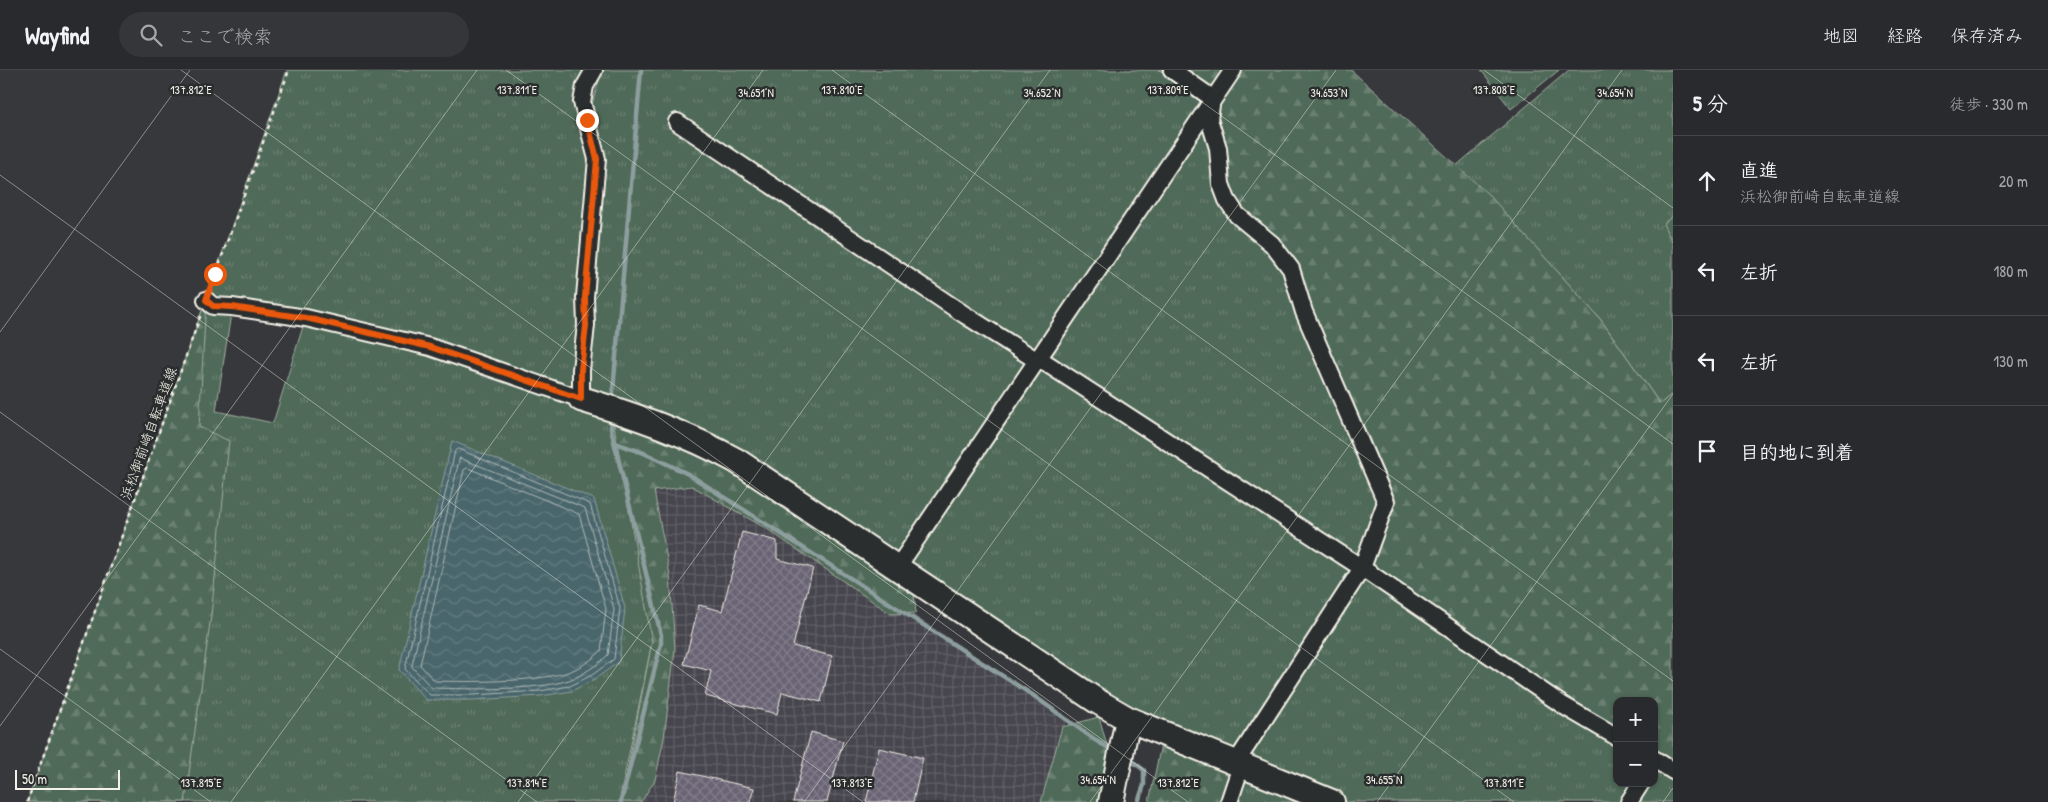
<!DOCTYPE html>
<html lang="ja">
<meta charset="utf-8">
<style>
body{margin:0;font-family:"Patrick Hand","Klee One",sans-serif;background:#353639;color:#f1f3f6}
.controls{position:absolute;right:15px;bottom:15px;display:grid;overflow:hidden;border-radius:10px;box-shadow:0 1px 4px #0004}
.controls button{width:45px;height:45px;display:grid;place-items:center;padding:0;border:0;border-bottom:1px solid #454649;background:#292a2d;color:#f1f3f6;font:25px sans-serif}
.scale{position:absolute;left:15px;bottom:12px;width:105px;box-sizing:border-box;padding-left:5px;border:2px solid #f4f1e8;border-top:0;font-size:14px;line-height:18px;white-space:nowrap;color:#f4f1e8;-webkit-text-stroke:4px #2a2d2e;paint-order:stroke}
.stop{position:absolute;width:15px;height:15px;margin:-11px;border:4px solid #ea580c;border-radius:50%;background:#fff}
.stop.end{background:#ea580c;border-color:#fff;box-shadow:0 1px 5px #0008}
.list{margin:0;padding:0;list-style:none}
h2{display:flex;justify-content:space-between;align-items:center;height:65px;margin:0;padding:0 20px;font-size:21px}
h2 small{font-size:16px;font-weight:400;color:#a5a7aa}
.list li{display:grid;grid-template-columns:32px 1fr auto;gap:15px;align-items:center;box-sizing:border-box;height:90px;padding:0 20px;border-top:1px solid #454649}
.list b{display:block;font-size:19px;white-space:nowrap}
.list p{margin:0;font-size:16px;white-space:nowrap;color:#a5a7aa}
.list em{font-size:16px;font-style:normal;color:#a5a7aa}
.icon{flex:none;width:28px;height:28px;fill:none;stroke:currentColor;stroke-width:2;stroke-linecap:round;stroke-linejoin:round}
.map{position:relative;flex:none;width:1673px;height:732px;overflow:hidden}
header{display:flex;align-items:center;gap:30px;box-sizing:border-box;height:70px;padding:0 25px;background:#292a2d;border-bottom:1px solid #454649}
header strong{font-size:24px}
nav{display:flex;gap:28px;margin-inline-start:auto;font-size:18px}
.search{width:350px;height:45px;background:#353639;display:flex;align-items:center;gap:12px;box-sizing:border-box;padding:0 18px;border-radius:28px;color:#a5a7aa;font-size:19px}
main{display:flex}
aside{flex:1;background:#292a2d}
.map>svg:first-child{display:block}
</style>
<header>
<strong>Wayfind</strong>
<div class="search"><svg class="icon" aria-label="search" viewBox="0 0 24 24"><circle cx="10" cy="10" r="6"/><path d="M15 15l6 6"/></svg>ここで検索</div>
<nav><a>地図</a><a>経路</a><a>保存済み</a></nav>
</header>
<main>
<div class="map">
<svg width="1673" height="732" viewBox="0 0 1673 732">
<defs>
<pattern id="industrial-grid" width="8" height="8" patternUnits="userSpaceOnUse" patternTransform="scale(1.25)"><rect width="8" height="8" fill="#46454d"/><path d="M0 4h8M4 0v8" fill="none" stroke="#616067"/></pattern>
<pattern id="grass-tufts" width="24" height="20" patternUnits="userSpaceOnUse" patternTransform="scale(1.25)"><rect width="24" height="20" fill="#506a59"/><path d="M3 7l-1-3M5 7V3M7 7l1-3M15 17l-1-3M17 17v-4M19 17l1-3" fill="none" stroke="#6a8071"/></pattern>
<pattern id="forest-firs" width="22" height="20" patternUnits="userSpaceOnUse" patternTransform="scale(1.25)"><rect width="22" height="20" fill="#506a59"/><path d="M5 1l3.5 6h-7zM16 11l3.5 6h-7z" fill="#6a8071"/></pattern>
<pattern id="water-waves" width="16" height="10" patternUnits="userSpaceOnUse" patternTransform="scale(1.25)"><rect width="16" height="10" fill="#49666c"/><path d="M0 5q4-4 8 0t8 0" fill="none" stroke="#647c81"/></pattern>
<pattern id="building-cross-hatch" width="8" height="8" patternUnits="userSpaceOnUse" patternTransform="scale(1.25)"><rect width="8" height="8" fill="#6a6475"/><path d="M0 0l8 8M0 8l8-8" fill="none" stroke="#807b89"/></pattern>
</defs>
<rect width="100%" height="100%" fill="#37383c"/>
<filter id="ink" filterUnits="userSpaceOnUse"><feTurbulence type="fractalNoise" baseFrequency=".02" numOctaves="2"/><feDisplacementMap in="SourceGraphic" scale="10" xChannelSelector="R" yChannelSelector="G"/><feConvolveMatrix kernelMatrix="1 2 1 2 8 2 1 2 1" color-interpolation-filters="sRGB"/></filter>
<g filter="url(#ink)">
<!-- industrial -->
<path fill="url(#industrial-grid)" d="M626,373L748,434L1067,647L1046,732H636L673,598Z"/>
<!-- grass -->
<g fill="url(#grass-tufts)" stroke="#a2aea0" fill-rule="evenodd">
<path d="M287,0H590V41L602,0H1172L1207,35L1291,199L1386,432L1362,498L1617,664V713H1654V689L1673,701V732H1224L1235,694L1128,649L616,342L652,572L619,732H28ZM232,237L305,250L273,353L216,341Z"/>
<path d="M1481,0H1559L1511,39Z"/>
<path d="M1569,0H1673V146L1663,154L1673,171V323L1660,334L1601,250L1490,127L1456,96Z"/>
</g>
<!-- forest -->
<g fill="url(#forest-firs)" stroke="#a2aea0">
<path d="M1169,0H1351L1490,126L1601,250L1660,334L1673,323V699L1654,686V631H1617V661L1370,494L1397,432L1290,188L1246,152L1221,114L1212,28Z"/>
<path d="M1673,146V174L1663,154Z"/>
<path d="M206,230L199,357L229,371L211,546L185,732H27Z"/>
<path d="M611,338L698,369L914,522L916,543L891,544L767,459L692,416L654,421L670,505L675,579L664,668L655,710L641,732H621L652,572Z"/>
<path d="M1099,647L1116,707L1110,732H1041L1062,657Z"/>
<path d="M1163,665L1235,694L1225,732H1149Z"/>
</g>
<!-- water -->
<path fill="url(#water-waves)" stroke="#8d9e9e" d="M452,371L594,429L625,538L619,592L595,609L572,621L541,626L473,630H426L399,600Z"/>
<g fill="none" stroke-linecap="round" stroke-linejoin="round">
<!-- shore -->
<g stroke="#b0b9b6" stroke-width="1">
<path d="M458,379L590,434L620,538L614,589L592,605L570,616L540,621L473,625H430L405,599L455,381Z"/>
<path d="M460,388L585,438L614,539L608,585C597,595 583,605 569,610C534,621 470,619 432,618L412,597Z"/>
<path d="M468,398L579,444L606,539L601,581C592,590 578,599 565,603C531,612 471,612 435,611L420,595L464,400Z"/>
</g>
<!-- stream -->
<g stroke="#8d9e9e" stroke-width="4.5">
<path d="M612,332L641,0"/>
<path d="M612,348L611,359L661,565V574L621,732"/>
<path d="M615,373L644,383L688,404L1034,626L1098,672L1115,681"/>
<path d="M1128,688L1144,700V715L1138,732"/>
</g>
</g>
<!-- building -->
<g fill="url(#building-cross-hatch)" stroke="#f4f1e8">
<path d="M742,462L777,471V489L813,498L793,576L832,586L821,632L782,622L777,644L705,626L711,601L684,594L699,535L722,541Z"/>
<path d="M811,662L843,671L827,732H793Z"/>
<path d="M879,678L923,688L913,732H866Z"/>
<path d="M680,701L754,718L750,732H673Z"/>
</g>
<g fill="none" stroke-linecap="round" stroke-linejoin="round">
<!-- street casing -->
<g stroke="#f4f1e8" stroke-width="20">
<g id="street">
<path d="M1172,0L1212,28"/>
<path d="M1212,28L1209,49L1218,78L1221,114L1227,130L1237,145L1272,174L1291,199L1304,242L1386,432L1362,498L1235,694"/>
<path d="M677,52L965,245L1036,290L1046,293L1362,498L1564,636L1617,667"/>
<path d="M206,230L213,236L232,237L306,248L430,277L581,329V300L586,255L585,227L597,89L582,32L585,16L594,0"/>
<path d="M897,498L1233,0"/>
<path d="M1654,689L1673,701"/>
<path d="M1229,732L1241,696"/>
<path d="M1629,732L1641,713"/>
</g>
</g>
<!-- secondary casing -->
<g stroke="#f4f1e8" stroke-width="28">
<g id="secondary">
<path d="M581,329C636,346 686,363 737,391L1097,631L1128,649L1332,732"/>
<path d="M1111,732L1128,649"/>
</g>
</g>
<!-- path -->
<g stroke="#f4f1e8" stroke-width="2.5" stroke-dasharray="4 4" stroke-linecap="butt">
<path d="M211,217L289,0"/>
<path d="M27,732L201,244"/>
</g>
<!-- street -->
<use href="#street" stroke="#2a2d2e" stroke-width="16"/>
<!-- secondary -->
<use href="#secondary" stroke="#2a2d2e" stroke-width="24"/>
</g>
</g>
<g fill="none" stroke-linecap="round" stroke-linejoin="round" filter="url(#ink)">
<!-- route -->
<path stroke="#ea580c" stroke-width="6" d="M215,204L206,230L213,236L232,237L306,248L430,277L581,329V300L586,256L585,227L597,89L587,50"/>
</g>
<!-- ticks -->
<path fill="none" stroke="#f4f1e8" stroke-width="1" stroke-opacity="0.45" d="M181,0L1188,732M506,0L1514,732M832,0L1673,611M1158,0L1673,374M1484,0L1673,138M0,105L863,732M0,262L190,0M0,342L537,732M0,579L211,732M0,656L477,0M231,732L763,0M518,732L1050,0M804,732L1336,0M1090,732L1622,0M1377,732L1673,324M1663,732L1673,718"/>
<g text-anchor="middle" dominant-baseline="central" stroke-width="5" stroke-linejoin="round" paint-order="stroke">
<!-- street labels -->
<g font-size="14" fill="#f4f1e8" stroke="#2a2d2e">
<text transform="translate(148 363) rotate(-70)">浜松御前崎自転車道線</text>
</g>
</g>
<g font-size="12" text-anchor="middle" fill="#f4f1e8" stroke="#2a2d2e" stroke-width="5" stroke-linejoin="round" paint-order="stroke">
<text x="1494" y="24">137.808°E</text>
<text x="517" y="24">137.811°E</text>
<text x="842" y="24">137.810°E</text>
<text x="191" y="24">137.812°E</text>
<text x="1168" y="24">137.809°E</text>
<text x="756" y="27">34.651°N</text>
<text x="1042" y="27">34.652°N</text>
<text x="1329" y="27">34.653°N</text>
<text x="1615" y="27">34.654°N</text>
<text x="1098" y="714">34.654°N</text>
<text x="1384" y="714">34.655°N</text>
<text x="201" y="717">137.815°E</text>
<text x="527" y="717">137.814°E</text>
<text x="852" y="717">137.813°E</text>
<text x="1178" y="717">137.812°E</text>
<text x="1504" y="717">137.811°E</text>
</g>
</svg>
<div class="controls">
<button>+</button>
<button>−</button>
</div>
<div class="scale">50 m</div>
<div class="stop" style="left:215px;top:204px"></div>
<div class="stop end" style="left:587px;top:50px"></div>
</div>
<aside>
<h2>5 分<small>徒歩 · 330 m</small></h2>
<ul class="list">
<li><svg class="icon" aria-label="ahead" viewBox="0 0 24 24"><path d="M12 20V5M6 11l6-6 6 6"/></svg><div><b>直進</b><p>浜松御前崎自転車道線</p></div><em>20 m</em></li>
<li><svg class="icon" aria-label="left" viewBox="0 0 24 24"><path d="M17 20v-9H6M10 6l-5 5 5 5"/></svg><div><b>左折</b></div><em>180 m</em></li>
<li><svg class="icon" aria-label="left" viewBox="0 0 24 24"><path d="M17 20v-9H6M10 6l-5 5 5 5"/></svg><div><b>左折</b></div><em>130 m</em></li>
<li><svg class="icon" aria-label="arrive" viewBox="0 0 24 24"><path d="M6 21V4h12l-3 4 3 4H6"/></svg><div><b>目的地に到着</b></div></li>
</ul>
</aside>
</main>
